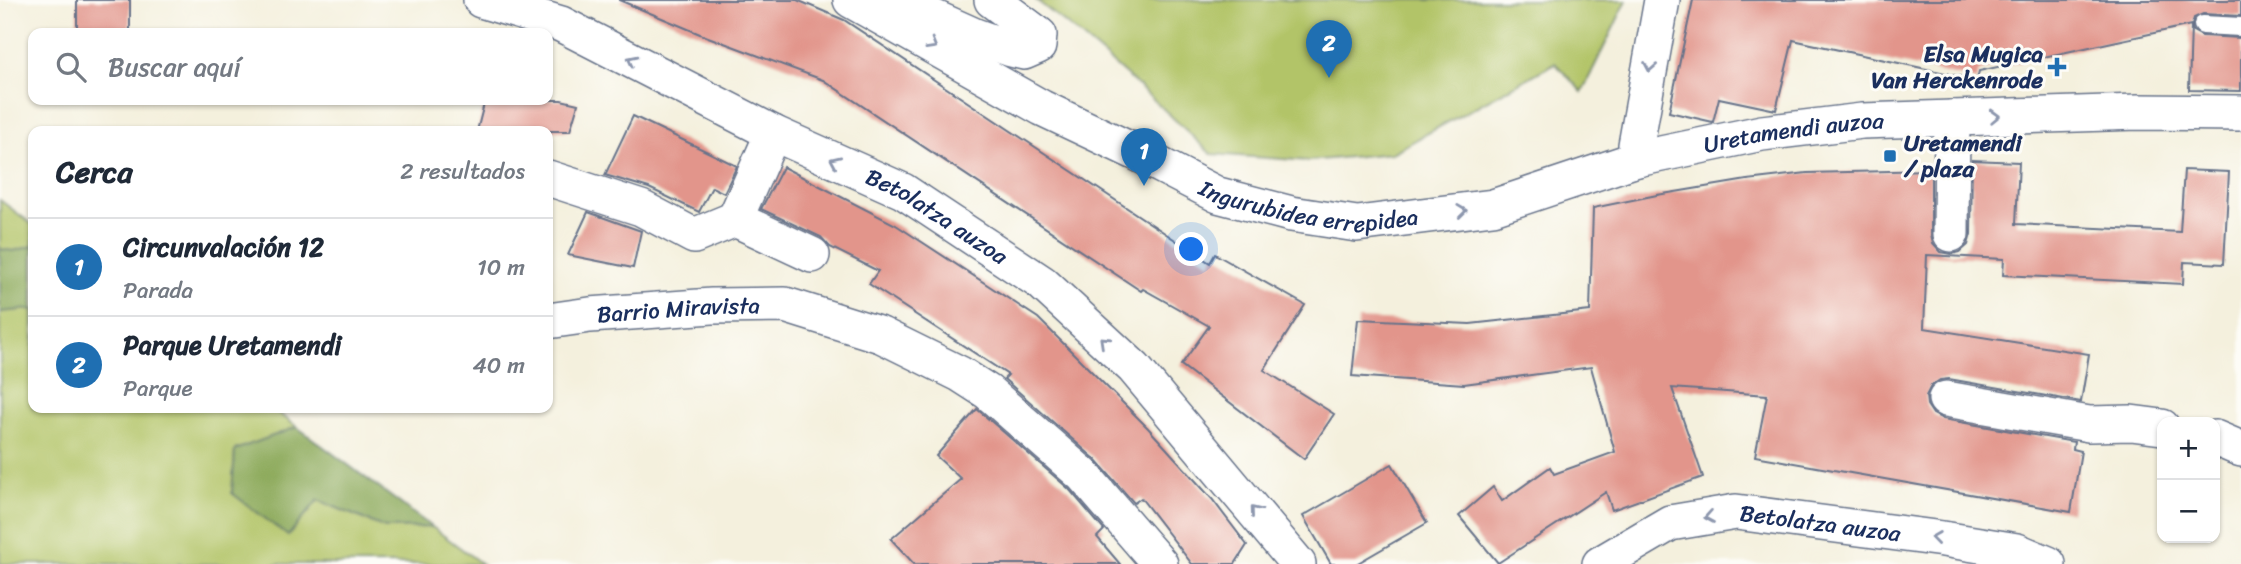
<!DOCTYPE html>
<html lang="es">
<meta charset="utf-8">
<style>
body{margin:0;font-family:Sriracha,sans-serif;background:#f2f2f3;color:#1f2937}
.controls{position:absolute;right:21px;bottom:21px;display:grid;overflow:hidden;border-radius:14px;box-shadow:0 2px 5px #0004}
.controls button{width:63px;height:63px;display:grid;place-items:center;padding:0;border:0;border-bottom:2px solid #e0e1e3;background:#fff;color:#1f2937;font:35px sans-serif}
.you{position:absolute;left:1192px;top:250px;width:24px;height:24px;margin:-18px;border:5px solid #fff;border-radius:50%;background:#1a73e8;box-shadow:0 0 0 10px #1a73e833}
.badge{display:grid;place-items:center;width:46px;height:46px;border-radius:50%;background:#1f6fb2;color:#fff;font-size:23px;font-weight:700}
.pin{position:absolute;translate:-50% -58px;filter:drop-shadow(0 2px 4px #0008)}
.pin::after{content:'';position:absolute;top:37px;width:24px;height:21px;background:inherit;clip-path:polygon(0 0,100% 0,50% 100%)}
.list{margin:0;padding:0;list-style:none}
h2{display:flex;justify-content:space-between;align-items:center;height:91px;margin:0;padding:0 28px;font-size:30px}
h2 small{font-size:23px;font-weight:400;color:#747a83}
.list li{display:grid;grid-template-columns:46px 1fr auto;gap:21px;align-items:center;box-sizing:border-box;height:98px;padding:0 28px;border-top:2px solid #e0e1e3}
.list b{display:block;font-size:26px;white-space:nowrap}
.list p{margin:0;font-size:23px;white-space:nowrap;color:#747a83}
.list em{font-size:23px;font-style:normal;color:#747a83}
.icon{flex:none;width:38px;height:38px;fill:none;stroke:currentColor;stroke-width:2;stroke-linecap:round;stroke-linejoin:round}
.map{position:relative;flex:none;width:2241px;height:564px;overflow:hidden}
.search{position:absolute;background:#fff;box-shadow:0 2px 5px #0004;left:28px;top:28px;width:525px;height:77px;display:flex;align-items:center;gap:18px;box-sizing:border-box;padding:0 24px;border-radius:14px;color:#747a83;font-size:26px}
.panel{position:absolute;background:#fff;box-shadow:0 2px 5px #0004;left:28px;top:126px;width:525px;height:287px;border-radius:14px}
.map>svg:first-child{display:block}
</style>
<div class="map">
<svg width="2241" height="564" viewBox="0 0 2241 564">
<rect width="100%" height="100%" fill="#fdfcf7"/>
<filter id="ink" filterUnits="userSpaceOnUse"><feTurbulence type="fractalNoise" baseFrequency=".0143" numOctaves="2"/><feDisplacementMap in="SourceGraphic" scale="14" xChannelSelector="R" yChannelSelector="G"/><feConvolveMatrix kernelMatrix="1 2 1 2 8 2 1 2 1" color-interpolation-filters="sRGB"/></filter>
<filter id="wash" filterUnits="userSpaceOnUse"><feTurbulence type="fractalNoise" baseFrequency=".00686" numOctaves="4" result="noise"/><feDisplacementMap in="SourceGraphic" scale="28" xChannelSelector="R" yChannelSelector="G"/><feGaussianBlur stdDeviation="1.57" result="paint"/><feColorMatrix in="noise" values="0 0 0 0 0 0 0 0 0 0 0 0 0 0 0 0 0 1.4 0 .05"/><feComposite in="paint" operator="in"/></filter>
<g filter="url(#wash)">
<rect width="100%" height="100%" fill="#f4f0dd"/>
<!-- green -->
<g fill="#b2c467" stroke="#667a62" stroke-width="2">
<path d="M1036,0H1627L1582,92L1555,63L1392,153L1309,161L1211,154C1155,100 1098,48 1036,0Z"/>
<path d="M0,200L33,225V246L13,251L0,249Z"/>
<path d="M33,309V408H272L297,427L235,450L232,493L288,535L318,500L385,528L432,527L482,564H0V312Z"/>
</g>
<!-- forest -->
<g fill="#8daa5c" stroke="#546c5d" stroke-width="2">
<path d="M33,246V309L0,312V249L13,251Z"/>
<path d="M297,427L432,527L385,528L318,500L288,536L232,493L235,450Z"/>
</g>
<g id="blocks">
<!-- building -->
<g fill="#e2958b">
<rect x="77" y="0" width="53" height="33"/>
<path d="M619,0H797L844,20L1210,263L1215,254L1305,305L1264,370L1334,414L1304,459L1181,365L1209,326L1143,289L1141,291L823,80L700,34Z"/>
<path d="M1693,0H2241V16L2203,14L2194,18L2192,25L2193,31L2202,36L2241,38V91L2189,90L2191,25L1979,71L1977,80L1793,40L1776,110L1719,98L1713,122L1669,112Z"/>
<path d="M485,100H561L578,104L570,131H477Z"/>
<path d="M633,116L737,166L724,193L712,187L699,212L649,188L605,175Z"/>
<path d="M1972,160L2019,162L2016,224L2180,232L2184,170L2229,172L2224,264L2184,262L2183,284L2003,275L2004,259L1927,255L1924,328L2089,354L2081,402L1949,379L1940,380L1931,386L1926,396L1927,405L1933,414L1943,419L2074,442L2073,449L2081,451L2071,512L1755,456L1767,395L1672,388L1703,477L1612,510L1606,492L1498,563L1459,516L1493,487L1502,501L1550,467L1554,474L1615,452L1591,367L1464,384L1352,376L1358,319L1470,324L1590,311L1593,208L1657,195L1747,180L1807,173L1931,170V234L1933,243L1941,252L1952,254L1960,252L1968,245L1971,234Z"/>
<path d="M783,167L896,225L1038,318L1148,428L1212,499L1247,545L1235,564H1192L1141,498L1134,503L1096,460L1004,379L1008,375L869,284L878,271L830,247L821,237L761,209Z"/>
<path d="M588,212L641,231L633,268L568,255Z"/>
<path d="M977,409L1069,489L1104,530L1097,537L1120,564H914L891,539L961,479L936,456Z"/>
<path d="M1392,464L1427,523L1356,564H1331L1303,516Z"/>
</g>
</g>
</g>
<g filter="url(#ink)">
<use href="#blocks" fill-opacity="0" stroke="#67738a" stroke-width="2"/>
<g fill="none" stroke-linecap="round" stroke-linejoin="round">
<!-- lane casing -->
<g stroke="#67738a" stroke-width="21">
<path id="lane" d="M2203,25L2241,27"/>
</g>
<!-- street casing -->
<g stroke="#67738a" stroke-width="38">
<g id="street">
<path id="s1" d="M481,0L561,24L773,133L903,191L1042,283L1134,368L1298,564"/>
<path id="s2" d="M851,0L1042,108L1135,152L1218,195L1291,214L1357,224L1493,207L1637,159L1762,133L1862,121L2138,112L2241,113"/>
<path d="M897,1L975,36L1011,49L1024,52L1038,46L1039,35L992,0"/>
<path d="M1637,159L1636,145L1662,0"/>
<path d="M548,178L641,208L694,236L735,219L812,255"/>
<path d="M735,219L773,133"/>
<path d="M1951,234L1952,118"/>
<path id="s3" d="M548,321L590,315L712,306L785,305L881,335L960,374L988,392L1083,475L1160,564"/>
<path d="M1946,399L2089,424L2131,423L2162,427"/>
<path d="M2215,438L2241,449"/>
<path id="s4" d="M1600,564L1670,523L1736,512L1943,539L2017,551L2048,564"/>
</g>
</g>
<!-- lane -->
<use href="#lane" stroke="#fff" stroke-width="18"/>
<!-- street -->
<use href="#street" stroke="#fff" stroke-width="35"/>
</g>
<!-- one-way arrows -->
<defs><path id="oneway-chevron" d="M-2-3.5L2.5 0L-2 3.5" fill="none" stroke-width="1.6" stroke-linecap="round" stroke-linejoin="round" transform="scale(1.75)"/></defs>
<g stroke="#8d97ae">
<use href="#oneway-chevron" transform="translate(932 45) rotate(30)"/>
<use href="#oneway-chevron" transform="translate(632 60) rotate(-153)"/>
<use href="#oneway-chevron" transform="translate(1650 67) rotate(100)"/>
<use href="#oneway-chevron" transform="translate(1995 116) rotate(-2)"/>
<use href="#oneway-chevron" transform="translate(835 161) rotate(-156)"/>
<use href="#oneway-chevron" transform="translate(1462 211) rotate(-7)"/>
<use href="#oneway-chevron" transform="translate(1104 341) rotate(-137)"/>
<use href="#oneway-chevron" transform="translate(1255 511) rotate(-130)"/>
<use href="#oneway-chevron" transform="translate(1709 517) rotate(170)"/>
<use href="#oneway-chevron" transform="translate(1935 538) rotate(-172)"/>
</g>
</g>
<!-- markers -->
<g fill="#1f6fb2" stroke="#fdfcf7" stroke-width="2.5">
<path d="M2053.5 56.5h7v7h7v7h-7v7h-7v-7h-7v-7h7z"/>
<rect x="1883" y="149" width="14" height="14" rx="3.5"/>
</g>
<g text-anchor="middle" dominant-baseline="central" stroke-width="6" stroke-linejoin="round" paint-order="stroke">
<!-- poi labels -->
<g font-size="23" font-weight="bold" fill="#1b2f5e" stroke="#fdfcf7" text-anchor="end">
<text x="2043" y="54">Elsa Mugica<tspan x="2043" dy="26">Van Herckenrode</tspan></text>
<text x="1904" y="143" text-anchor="start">Uretamendi<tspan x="1904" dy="26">/ plaza</tspan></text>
</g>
<!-- street labels -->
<g font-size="23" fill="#1b2f5e" stroke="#fdfcf7">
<text stroke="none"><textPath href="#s2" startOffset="1006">Uretamendi auzoa</textPath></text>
<text stroke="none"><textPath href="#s2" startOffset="508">Ingurubidea errepidea</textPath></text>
<text stroke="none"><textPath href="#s1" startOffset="506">Betolatza auzoa</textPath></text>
<text stroke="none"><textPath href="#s3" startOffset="131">Barrio Miravista</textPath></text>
<text stroke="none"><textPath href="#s4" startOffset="233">Betolatza auzoa</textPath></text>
</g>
</g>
</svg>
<div class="controls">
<button>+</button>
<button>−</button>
</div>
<div class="you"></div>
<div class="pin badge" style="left:1144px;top:186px">1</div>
<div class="pin badge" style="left:1329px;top:78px">2</div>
<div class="search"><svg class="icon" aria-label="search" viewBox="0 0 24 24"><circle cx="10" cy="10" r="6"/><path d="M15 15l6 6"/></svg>Buscar aquí</div>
<section class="panel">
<h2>Cerca<small>2 resultados</small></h2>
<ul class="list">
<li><span class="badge">1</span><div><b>Circunvalación 12</b><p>Parada</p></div><em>10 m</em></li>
<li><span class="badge">2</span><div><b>Parque Uretamendi</b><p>Parque</p></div><em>40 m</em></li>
</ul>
</section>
</div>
